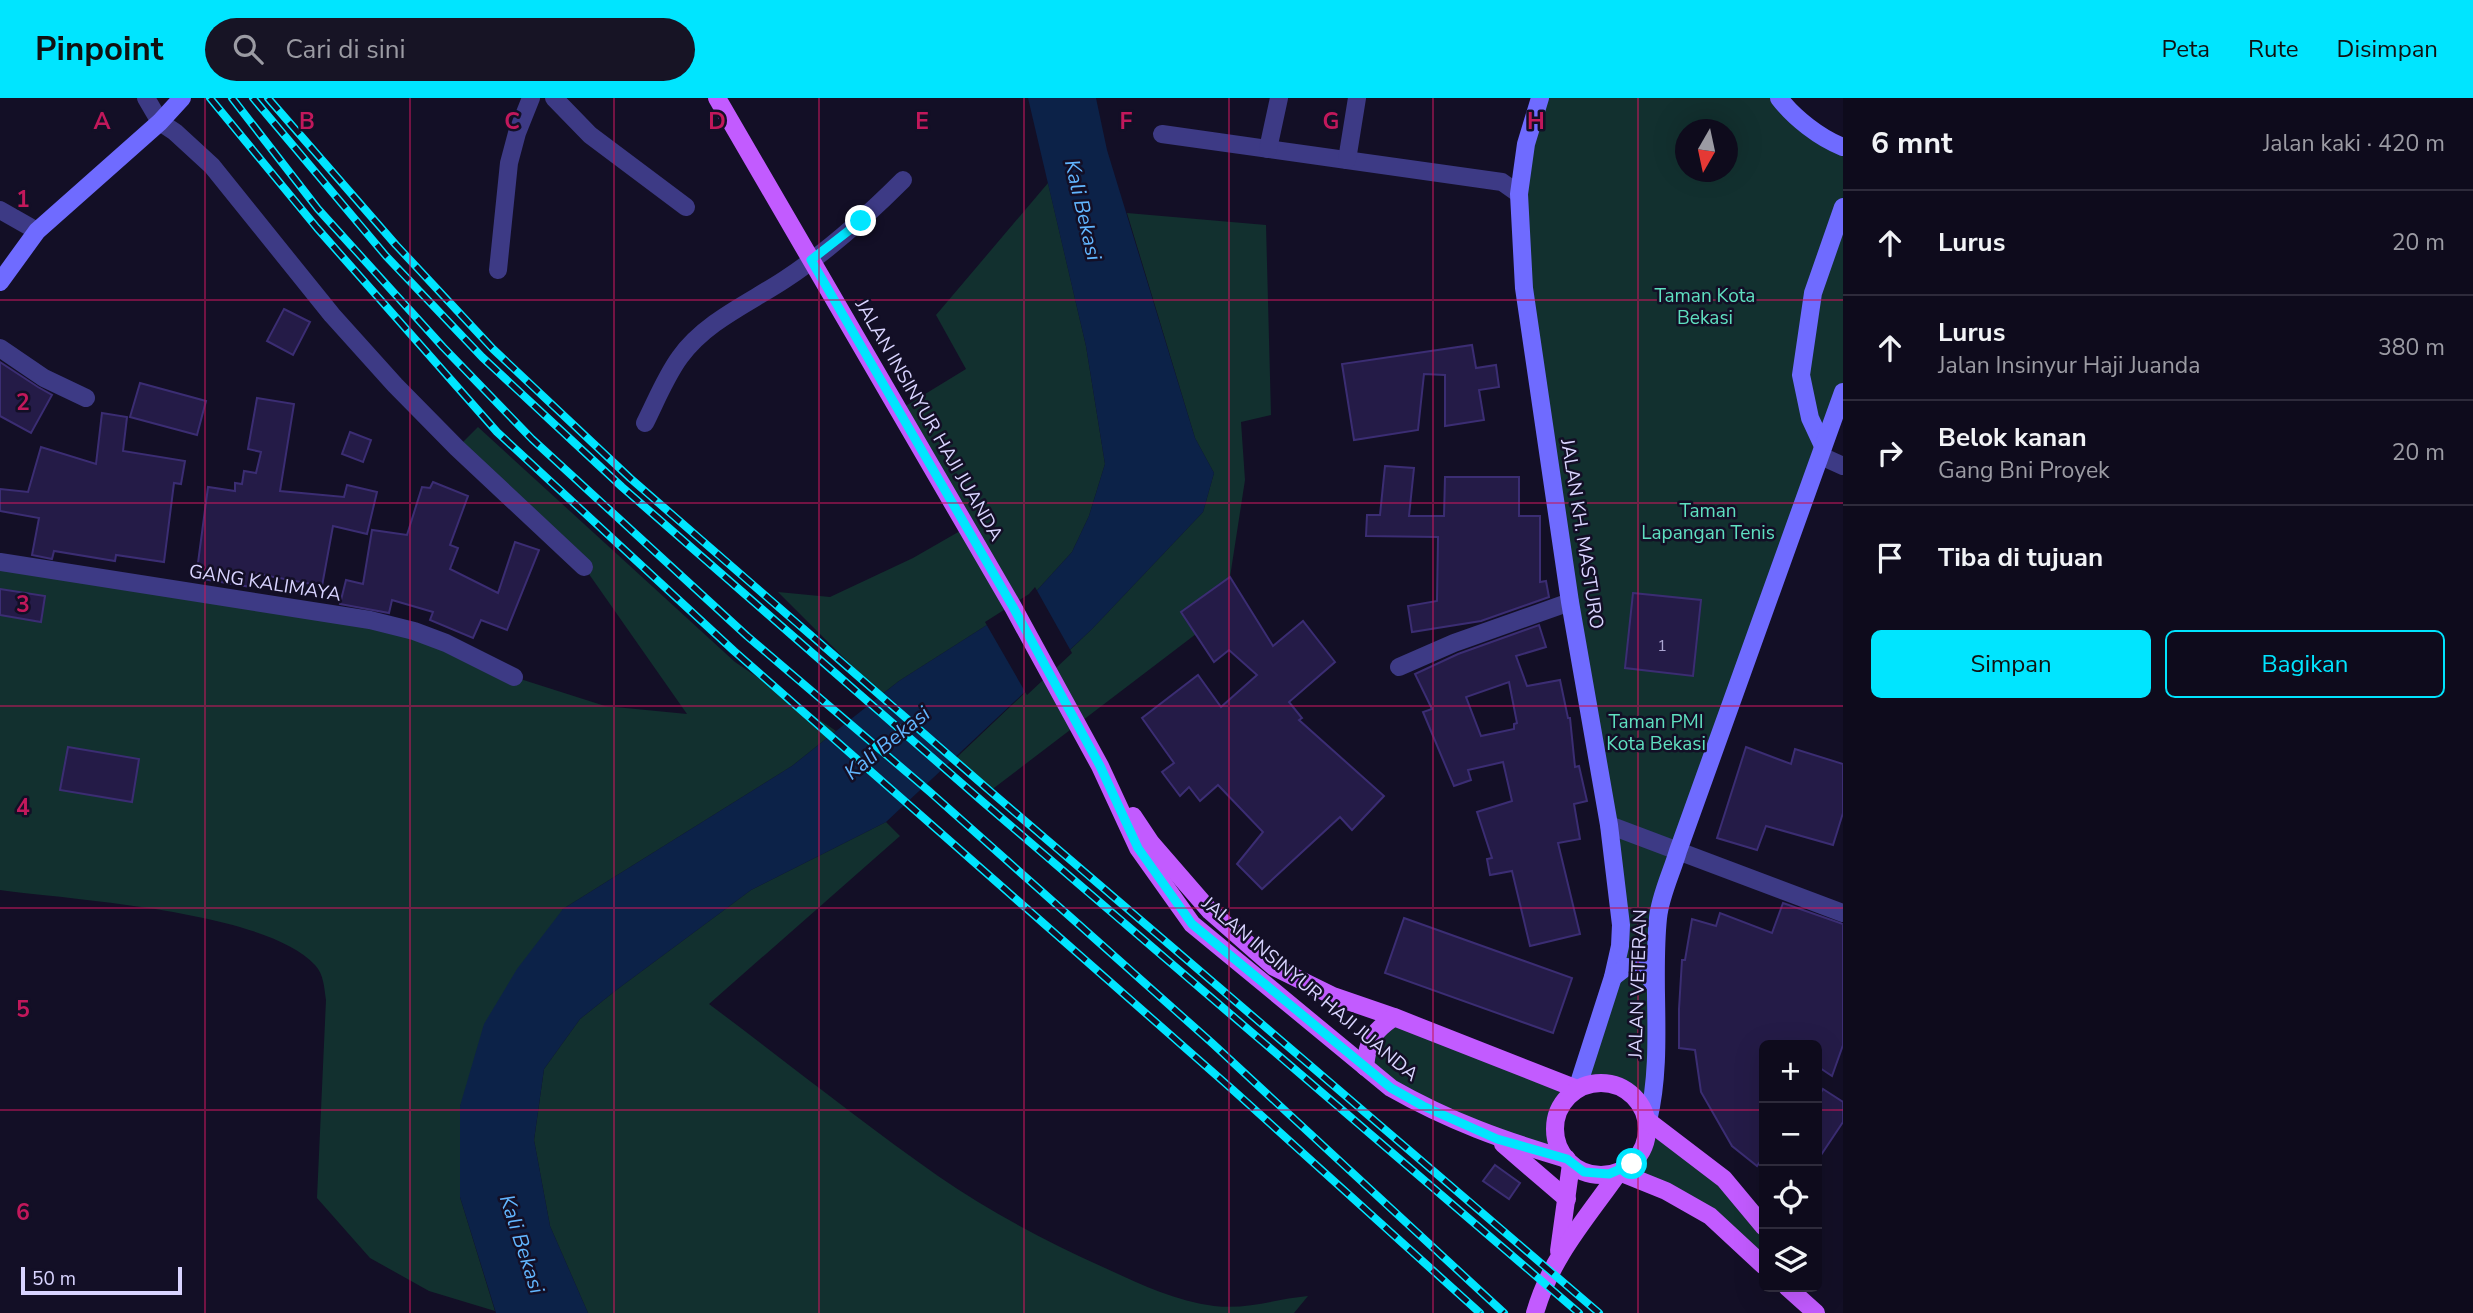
<!DOCTYPE html>
<html lang="id">
<meta charset="utf-8">
<style>
body{margin:0;font-family:"Nunito Sans",sans-serif;background:#171425;color:#f1f3f6}
.controls{position:absolute;right:21px;bottom:21px;display:grid;overflow:hidden;border-radius:10px;box-shadow:0 7px 28px #0002}
.controls button{width:63px;height:63px;display:grid;place-items:center;padding:0;border:0;border-bottom:2px solid #2e2b3b;background:#0e0b1c;color:#f1f3f6;font:35px sans-serif}
.compass{position:absolute;left:1675px;top:21px;width:63px;height:63px;border-radius:50%;background:#0e0b1c;box-shadow:0 7px 28px #0002;rotate:189deg}
.scale{position:absolute;left:21px;bottom:18px;width:161px;box-sizing:border-box;padding-left:7px;border:4px solid #d9d4ff;border-top:0;font-size:19px;line-height:24px;white-space:nowrap;color:#d9d4ff;-webkit-text-stroke:5px #130f26;paint-order:stroke}
.stop{position:absolute;width:21px;height:21px;margin:-16px;border:5px solid #00e5ff;border-radius:50%;background:#fff}
.stop.end{background:#00e5ff;border-color:#fff;box-shadow:0 2px 7px #0008}
.list{margin:0;padding:0;list-style:none}
h2{display:flex;justify-content:space-between;align-items:center;height:91px;margin:0;padding:0 28px;font-size:30px}
h2 small{font-size:23px;font-weight:400;color:#9b9ba3}
.list li{display:grid;grid-template-columns:46px 1fr auto;gap:21px;align-items:center;box-sizing:border-box;height:105px;padding:0 28px;border-top:2px solid #2e2b3b}
.list b{display:block;font-size:26px;white-space:nowrap}
.list p{margin:0;font-size:23px;white-space:nowrap;color:#9b9ba3}
.list em{font-size:23px;font-style:normal;color:#9b9ba3}
.actions{display:flex;gap:14px;padding:21px 28px}
.actions a{flex:1;padding:16px 0;border:2px solid #00e5ff;border-radius:10px;text-align:center;font-size:24px;color:#00e5ff}
.actions .main{background:#00e5ff;color:#111}
.icon{flex:none;width:38px;height:38px;fill:none;stroke:currentColor;stroke-width:2;stroke-linecap:round;stroke-linejoin:round}
.map{position:relative;flex:none;width:1843px;height:1215px;overflow:hidden}
header{display:flex;align-items:center;gap:42px;box-sizing:border-box;height:98px;padding:0 35px;background:#00e5ff;color:#111}
header strong{font-size:33px}
nav{display:flex;gap:38px;margin-inline-start:auto;font-size:24px}
.search{width:490px;height:63px;background:#171425;display:flex;align-items:center;gap:18px;box-sizing:border-box;padding:0 24px;border-radius:38px;color:#9b9ba3;font-size:26px}
main{display:flex}
aside{flex:1;background:#0e0b1c}
.map>svg:first-child{display:block}
</style>
<header>
<strong>Pinpoint</strong>
<div class="search"><svg class="icon" aria-label="search" viewBox="0 0 24 24"><circle cx="10" cy="10" r="6"/><path d="M15 15l6 6"/></svg>Cari di sini</div>
<nav><a>Peta</a><a>Rute</a><a>Disimpan</a></nav>
</header>
<main>
<div class="map">
<svg width="1843" height="1215" viewBox="0 0 1843 1215">
<rect width="100%" height="100%" fill="#130f26"/>
<!-- green -->
<g fill="#12302f" fill-rule="evenodd">
<path d="M1542,0H1779L1843,49V294L1658,816L1648,1023L1764,1129V1168L1710,1118L1627,1069C1641,1060 1648,1045 1648,1028C1646,961 1530,976 1561,1053L1497,1041L1365,969L1394,919L1577,991L1620,848L1543,320L1522,68ZM1686,32H1728V74H1686ZM1633,495L1701,502L1693,577L1625,570Z"/>
<path d="M1048,85L1086,248L1105,366L1089,418L1072,454L1031,499L899,583L881,597L778,494L830,499L913,460L967,429L899,312L966,271L936,217Z"/>
<path d="M1127,115L1266,127L1271,317L1241,324L1245,382L1230,479L1182,514L1196,536L990,693L954,662L1092,531L1203,414L1214,375L1195,340Z"/>
<path d="M478,329L735,564L836,633L792,668L563,811L460,1008V1099L495,1213L429,1193L370,1160L317,1100L326,902C324,889 324,877 315,867C266,813 74,802 0,792V464L370,522L514,579L605,608L687,616L584,469L457,350Z"/>
<path d="M886,724L900,738L709,906C785,963 860,1023 938,1078C990,1114 1047,1144 1105,1170C1140,1186 1175,1203 1214,1208C1248,1212 1275,1201 1308,1198L1294,1215H588L550,1128L534,1042L544,971L580,921L615,893L751,792Z"/>
</g>
<!-- water -->
<path fill="#0c2248" d="M1028,0H1096L1107,52L1195,340L1214,375L1203,414L1092,531L886,724L751,792L615,893L580,921L544,971L534,1042L550,1128L588,1215H496L460,1099V1008L484,926L517,871L563,811L792,668L899,583L1031,499L1072,454L1089,418L1105,366L1086,248Z"/>
<!-- pier -->
<path fill="#130f26" d="M1035,489L1072,555L1027,597L985,524L1029,496Z"/>
<!-- building -->
<g fill="#241b47" stroke="#3b2d73" stroke-width="2" fill-rule="evenodd">
<path d="M284,211L310,224L293,257L267,243Z"/>
<path d="M1472,247L1476,270L1496,267L1499,289L1479,292L1484,322L1445,328V277L1424,276L1418,332L1354,342L1342,266Z"/>
<path d="M0,264L38,289L52,297L31,335L0,318Z"/>
<path d="M140,285L206,303L197,337L130,319Z"/>
<path d="M257,300L294,306L280,393L344,399L347,387L377,394L367,436L333,428L322,488L253,475L251,489L196,480L208,389L235,393V385L242,386L244,373L256,375L261,354L248,351Z"/>
<path d="M102,315L127,319L123,353L185,363L181,386L174,385L164,464L116,457L115,463L54,453L52,461L32,457L39,420L0,413V391L28,394L41,349L96,366Z"/>
<path d="M350,334L371,342L363,364L342,356Z"/>
<path d="M1385,368L1414,370L1409,418H1444L1445,379H1519V418H1540V484L1546,483L1549,499L1481,523L1412,534L1408,508L1437,503L1438,439L1366,438L1367,417H1380Z"/>
<path d="M433,384L468,398L450,447L458,450L450,471L498,495L515,444L539,452L507,532L481,522L473,540L430,522L433,514L392,502L389,515L340,506L346,482L363,486L372,432L407,437L422,389L430,390Z"/>
<path d="M1230,479L1273,548L1303,523L1335,564L1289,604L1302,620L1299,622L1384,698L1352,732L1340,719L1262,791L1237,766L1263,734L1218,687L1200,703L1189,689L1180,698L1162,674L1174,665L1142,620L1198,577L1221,609L1257,577L1229,552L1214,564L1181,514Z"/>
<path d="M0,491L45,498L41,524L0,517Z"/>
<path d="M1633,495L1701,502L1693,578L1625,570Z"/>
<path d="M1539,527L1546,549L1516,558L1527,588L1560,582L1568,620H1570L1575,669L1579,668L1587,703L1574,706L1580,741L1558,745L1580,836L1530,848L1512,773L1490,777L1487,761L1492,760L1477,714L1512,703L1503,664L1468,672L1471,682L1454,688L1423,614L1432,611L1415,576L1458,556ZM1509,584L1517,625L1514,626V631L1481,638L1466,599Z"/>
<path d="M68,649L139,661L132,704L60,692Z"/>
<path d="M1746,649L1791,666L1795,651L1843,666V715L1833,747L1766,728L1757,752L1717,740Z"/>
<path d="M1783,805L1843,826V947L1832,978L1817,968V947H1764V1058L1757,1068L1732,1048L1701,994L1695,952L1679,950V911L1682,862H1685L1692,821L1716,828L1720,815L1772,835Z"/>
<path d="M1404,820L1572,880L1553,935L1385,875Z"/>
<path d="M1823,991L1843,1004V1024L1817,1063V1001Z"/>
<path d="M1495,1067L1520,1085L1509,1101L1483,1083Z"/>
</g>
<g fill="none" stroke-linecap="round" stroke-linejoin="round">
<!-- street -->
<g stroke="#3d3a85" stroke-width="18">
<path d="M146,0L160,24L175,34L212,68L332,217L395,287L457,350L584,469"/>
<path d="M554,0L590,37L686,109"/>
<path d="M1162,36L1502,84L1519,96"/>
<path d="M1268,51L1279,0"/>
<path d="M1347,62L1357,0"/>
<path d="M0,112L37,133"/>
<path d="M498,172L509,65L517,35L531,0"/>
<path d="M0,250L44,280L86,300"/>
<path d="M645,325C656,303 666,278 680,259C705,224 749,205 784,182C827,154 866,119 903,82"/>
<path d="M1821,358L1843,368"/>
<path d="M0,464L370,522L414,533L446,545L514,579"/>
<path d="M1399,569L1454,545L1570,504"/>
<path d="M1609,727L1843,815"/>
</g>
<!-- secondary -->
<g stroke="#6f6bff" stroke-width="18">
<path d="M1540,0L1526,46L1519,96L1524,190L1570,504L1609,727L1621,827L1620,848L1613,879L1577,991"/>
<path d="M1779,0C1794,20 1820,40 1843,49"/>
<path d="M0,184L37,133L160,24L182,0"/>
<path d="M1823,348L1810,320L1801,277L1813,195L1843,109"/>
<path d="M1613,879L1626,869L1642,870L1655,887"/>
<path d="M1648,1023C1664,957 1651,887 1658,820C1660,798 1672,774 1678,753L1843,294"/>
</g>
<!-- primary -->
<g stroke="#c25bff" stroke-width="18">
<path d="M717,0L1013,509L1100,668L1138,750L1192,826L1391,990C1449,1023 1504,1043 1567,1061"/>
<path d="M1133,718L1151,745L1210,813L1274,869L1333,898L1394,919L1577,991"/>
<path d="M1365,969C1368,942 1371,935 1394,919"/>
<circle cx="1601" cy="1031" r="46"/>
<path d="M1648,1023L1724,1081L1764,1129"/>
<path d="M1503,1046L1567,1101"/>
<path d="M1559,1153L1571,1066"/>
<path d="M1787,1189L1816,1215"/>
<path d="M1535,1215C1551,1159 1586,1121 1619,1074L1666,1093L1710,1118L1764,1168"/>
</g>
<!-- rail casing -->
<g stroke="#00e5ff" stroke-width="8">
<g id="rail">
<path d="M210,0L317,130L497,334L734,553L1233,992L1480,1215"/>
<path d="M232,0L318,111L443,249L532,341L747,538L930,694L1212,945L1504,1215"/>
<path d="M253,0L386,158L482,259L622,389L983,704L1579,1215"/>
<path d="M268,0L396,147L493,251L630,380L990,693L1599,1215"/>
</g>
</g>
<!-- rail -->
<use href="#rail" stroke="#130f26" stroke-width="5" stroke-dasharray="16" stroke-linecap="butt"/>
</g>
<g fill="none" stroke-linecap="round" stroke-linejoin="round">
<!-- route -->
<path stroke="#00e5ff" stroke-width="9" d="M861,123L811,162L1013,509L1100,668L1138,750L1192,826L1391,990L1423,1008L1497,1041L1567,1061L1584,1074L1609,1076L1632,1066"/>
</g>
<!-- grid -->
<path fill="none" stroke="#c2185b" stroke-width="2" stroke-opacity="0.55" d="M205,0V1215M410,0V1215M614,0V1215M819,0V1215M1024,0V1215M1229,0V1215M1433,0V1215M1638,0V1215M0,202H1843M0,405H1843M0,608H1843M0,810H1843M0,1012H1764M1817,1012H1843"/>
<g text-anchor="middle" dominant-baseline="central" stroke-width="5" stroke-linejoin="round" paint-order="stroke">
<!-- number labels -->
<g font-size="16" fill="#aca6d1">
<text x="1662" y="548">1</text>
</g>
<!-- park labels -->
<g font-size="19" fill="#5fe0c0" stroke="#130f26">
<text x="1705" y="198">Taman Kota<tspan x="1705" dy="22">Bekasi</tspan></text>
<text x="1708" y="413">Taman<tspan x="1708" dy="22">Lapangan Tenis</tspan></text>
<text x="1656" y="624">Taman PMI<tspan x="1656" dy="22">Kota Bekasi</tspan></text>
</g>
<!-- street labels -->
<g font-size="19" fill="#d9d4ff" stroke="#130f26">
<text transform="translate(929 322) rotate(60)">JALAN INSINYUR HAJI JUANDA</text>
<text transform="translate(1582 436) rotate(81)">JALAN KH. MASTURO</text>
<text transform="translate(265 485) rotate(9)">GANG KALIMAYA</text>
<text transform="translate(1638 886) rotate(-88)">JALAN VETERAN</text>
<text transform="translate(1310 891) rotate(40)">JALAN INSINYUR HAJI JUANDA</text>
</g>
<!-- water labels -->
<g font-size="21" font-style="italic" fill="#62b6ff" stroke="#130f26">
<text transform="translate(1083 112) rotate(77)">Kali Bekasi</text>
<text transform="translate(887 645) rotate(-39)">Kali Bekasi</text>
<text transform="translate(522 1146) rotate(72)">Kali Bekasi</text>
</g>
</g>
<g font-size="23" text-anchor="middle" font-weight="bold" fill="#c2185b" stroke="#130f26" stroke-width="5" stroke-linejoin="round" paint-order="stroke">
<text x="102" y="31">A</text>
<text x="307" y="31">B</text>
<text x="512" y="31">C</text>
<text x="717" y="31">D</text>
<text x="922" y="31">E</text>
<text x="1126" y="31">F</text>
<text x="1331" y="31">G</text>
<text x="1536" y="31">H</text>
<text x="23" y="109">1</text>
<text x="23" y="312">2</text>
<text x="23" y="514">3</text>
<text x="23" y="717">4</text>
<text x="23" y="919">5</text>
<text x="23" y="1122">6</text>
</g>
</svg>
<div class="controls">
<button>+</button>
<button>−</button>
<button><svg class="icon" aria-label="locate" viewBox="0 0 24 24"><circle cx="12" cy="12" r="6"/><path d="M12 2v4M12 18v4M2 12h4M18 12h4"/></svg></button>
<button><svg class="icon" aria-label="layers" viewBox="0 0 24 24"><path d="M12 4l9 5-9 5-9-5zM3 14l9 5 9-5"/></svg></button>
</div>
<svg class="compass" viewBox="-18 -18 36 36"><path d="M0-13l5 13h-10z" fill="#e53935"/><path d="M0 13l5-13h-10z" fill="#9b9ba3"/></svg>
<div class="scale">50 m</div>
<div class="stop" style="left:1632px;top:1066px"></div>
<div class="stop end" style="left:861px;top:123px"></div>
</div>
<aside>
<h2>6 mnt<small>Jalan kaki · 420 m</small></h2>
<ul class="list">
<li><svg class="icon" aria-label="ahead" viewBox="0 0 24 24"><path d="M12 20V5M6 11l6-6 6 6"/></svg><div><b>Lurus</b></div><em>20 m</em></li>
<li><svg class="icon" aria-label="ahead" viewBox="0 0 24 24"><path d="M12 20V5M6 11l6-6 6 6"/></svg><div><b>Lurus</b><p>Jalan Insinyur Haji Juanda</p></div><em>380 m</em></li>
<li><svg class="icon" aria-label="right" viewBox="0 0 24 24"><path d="M7 20v-9h11M14 6l5 5-5 5"/></svg><div><b>Belok kanan</b><p>Gang Bni Proyek</p></div><em>20 m</em></li>
<li><svg class="icon" aria-label="arrive" viewBox="0 0 24 24"><path d="M6 21V4h12l-3 4 3 4H6"/></svg><div><b>Tiba di tujuan</b></div></li>
</ul>
<div class="actions"><a class="main">Simpan</a><a>Bagikan</a></div>
</aside>
</main>
